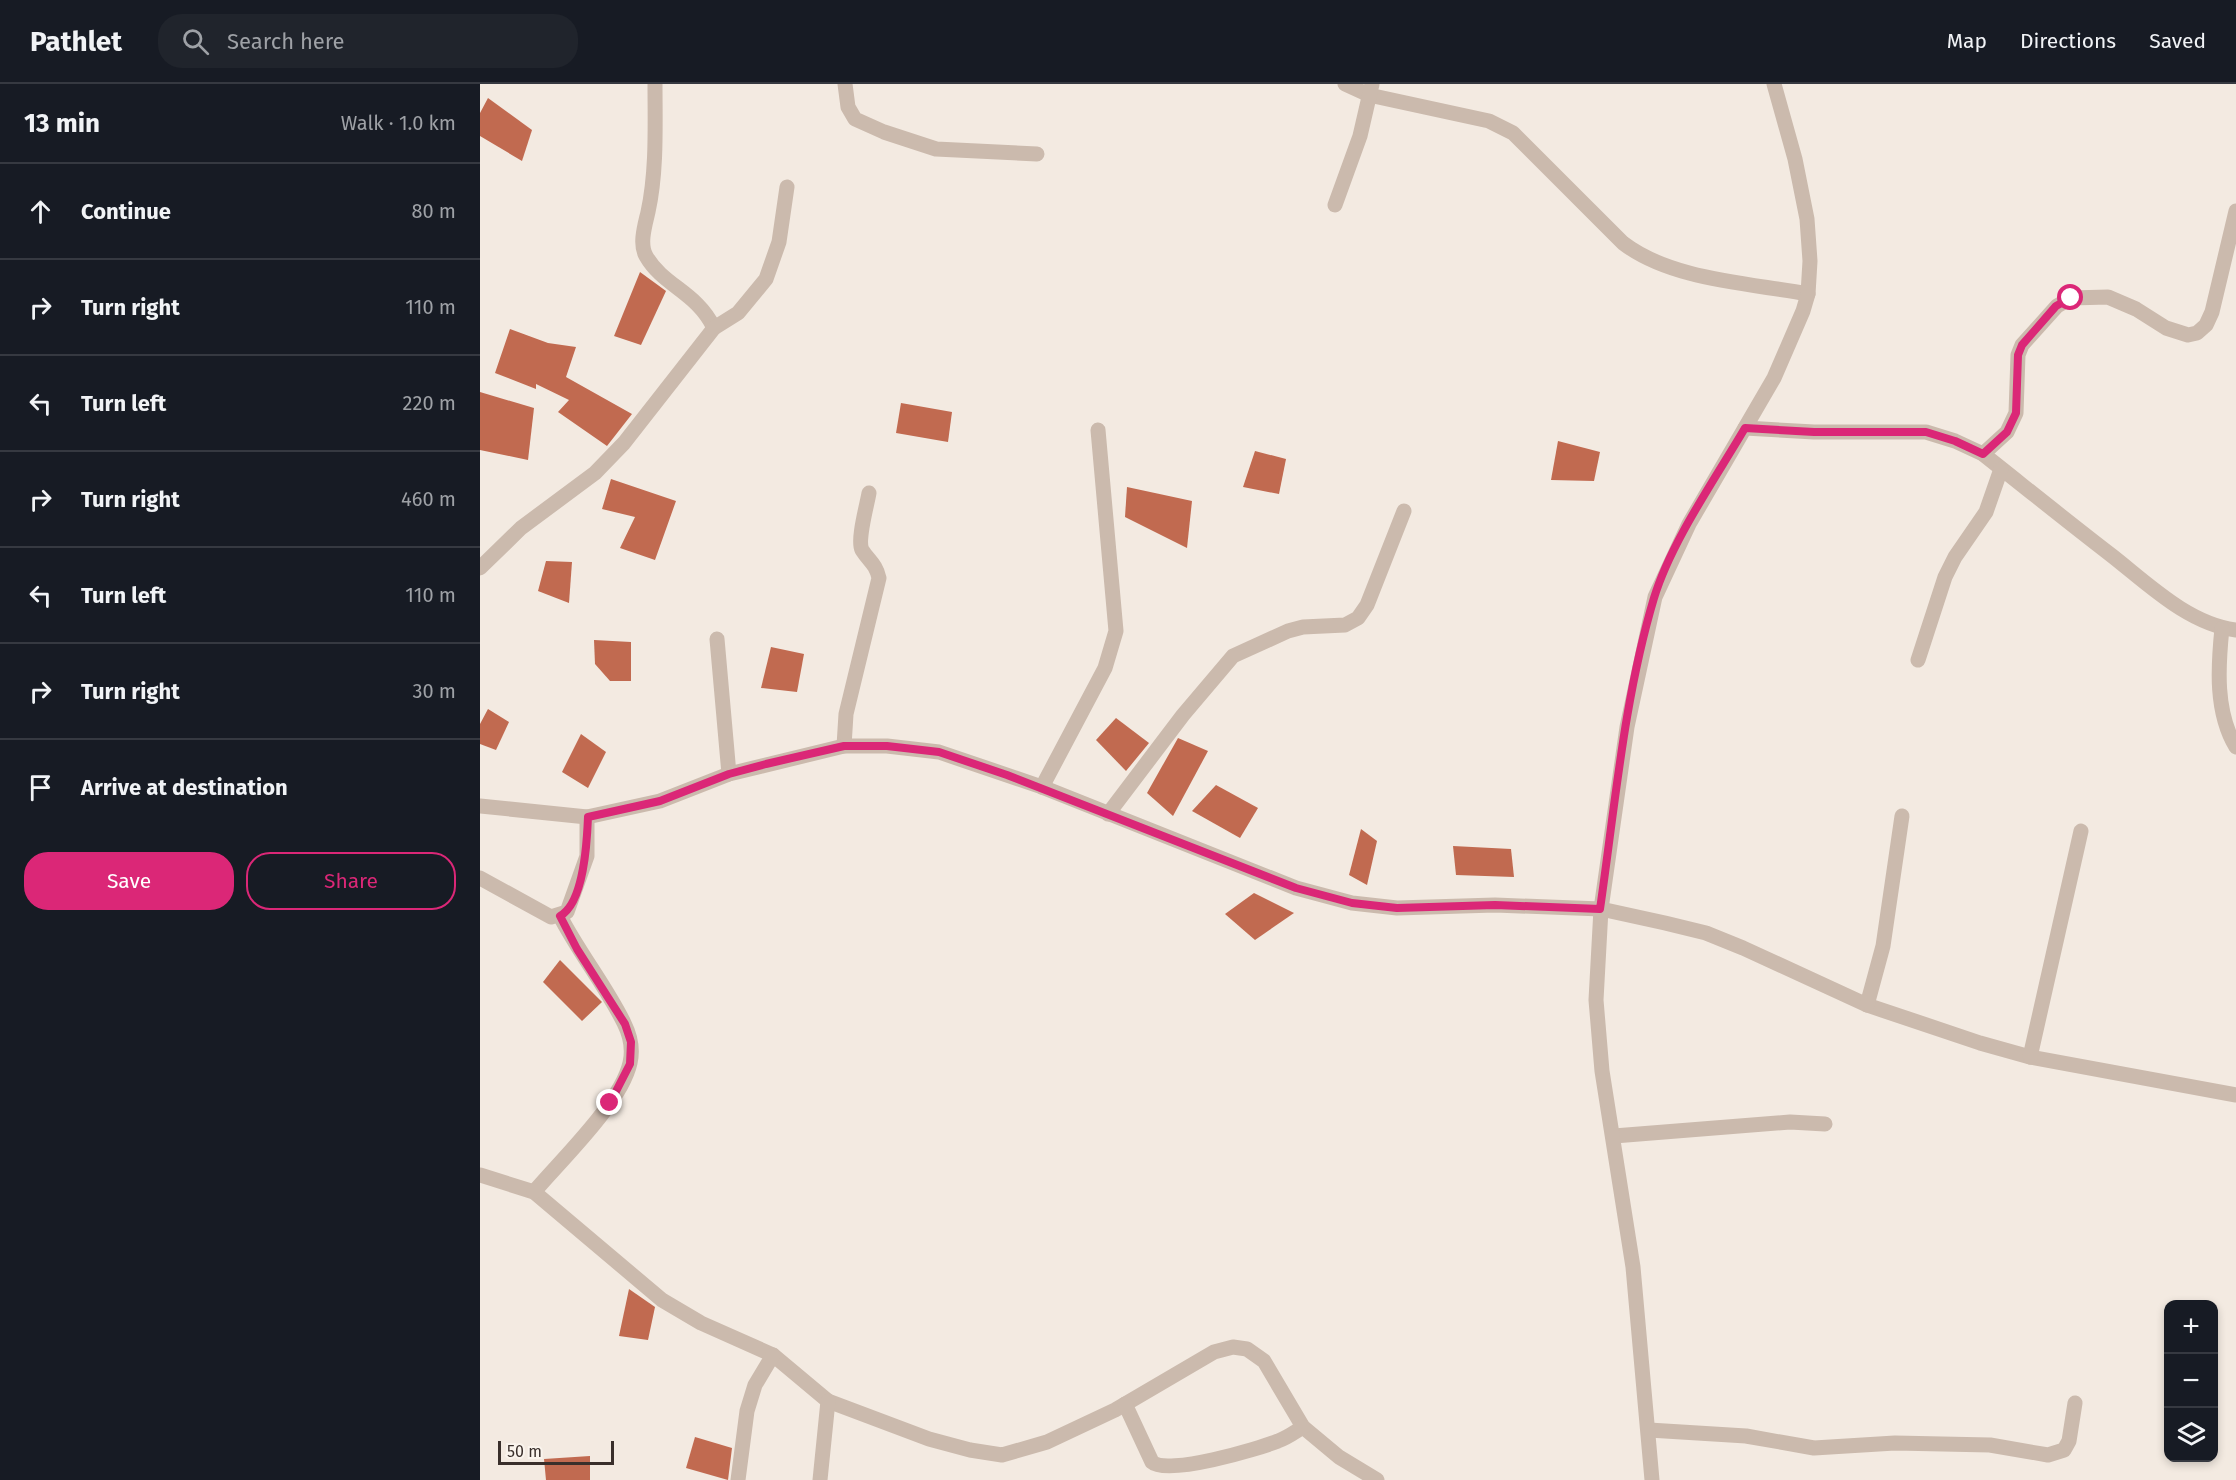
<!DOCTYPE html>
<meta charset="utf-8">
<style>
body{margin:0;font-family:"Fira Sans",sans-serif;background:#20242c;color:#f1f3f6}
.controls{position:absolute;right:18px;bottom:18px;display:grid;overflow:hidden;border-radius:12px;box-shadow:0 3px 9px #0003}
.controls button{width:54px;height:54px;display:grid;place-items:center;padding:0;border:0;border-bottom:2px solid #363941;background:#171b24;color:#f1f3f6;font:30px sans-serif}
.scale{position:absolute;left:18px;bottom:15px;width:116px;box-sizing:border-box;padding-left:6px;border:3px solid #392f2b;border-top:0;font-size:16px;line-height:21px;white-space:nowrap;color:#392f2b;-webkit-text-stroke:4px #faf4ed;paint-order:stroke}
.stop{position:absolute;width:18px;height:18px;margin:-14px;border:4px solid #db2777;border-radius:50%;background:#fff}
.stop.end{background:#db2777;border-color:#fff;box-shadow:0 2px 6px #0008}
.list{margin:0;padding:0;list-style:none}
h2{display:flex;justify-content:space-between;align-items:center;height:78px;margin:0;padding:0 24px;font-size:26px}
h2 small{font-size:20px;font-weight:400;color:#9ea1a6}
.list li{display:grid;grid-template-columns:39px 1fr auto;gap:18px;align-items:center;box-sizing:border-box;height:96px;padding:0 24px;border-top:2px solid #363941}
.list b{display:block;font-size:22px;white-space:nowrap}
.list em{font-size:20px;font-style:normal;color:#9ea1a6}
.actions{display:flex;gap:12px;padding:18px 24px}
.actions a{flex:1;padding:14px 0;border:2px solid #db2777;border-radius:24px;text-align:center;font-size:21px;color:#db2777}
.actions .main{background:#db2777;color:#fff}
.icon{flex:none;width:33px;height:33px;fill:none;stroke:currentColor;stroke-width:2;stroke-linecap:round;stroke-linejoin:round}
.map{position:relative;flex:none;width:1756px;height:1396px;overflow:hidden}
header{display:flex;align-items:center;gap:36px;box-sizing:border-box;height:84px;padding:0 30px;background:#171b24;border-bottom:2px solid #363941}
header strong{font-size:28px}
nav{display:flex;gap:33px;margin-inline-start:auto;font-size:21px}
.search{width:420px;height:54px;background:#20242c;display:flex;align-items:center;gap:15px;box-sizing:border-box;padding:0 21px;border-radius:24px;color:#9ea1a6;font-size:22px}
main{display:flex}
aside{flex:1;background:#171b24}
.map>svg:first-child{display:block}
</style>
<header>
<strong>Pathlet</strong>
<div class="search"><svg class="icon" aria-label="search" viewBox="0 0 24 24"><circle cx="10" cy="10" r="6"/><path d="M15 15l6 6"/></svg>Search here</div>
<nav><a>Map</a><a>Directions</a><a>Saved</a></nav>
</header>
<main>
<aside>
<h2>13 min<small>Walk · 1.0 km</small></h2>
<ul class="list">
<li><svg class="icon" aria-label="ahead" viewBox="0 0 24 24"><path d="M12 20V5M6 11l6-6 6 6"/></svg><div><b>Continue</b></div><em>80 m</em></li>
<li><svg class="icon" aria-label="right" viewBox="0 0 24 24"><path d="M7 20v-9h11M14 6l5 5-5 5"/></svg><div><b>Turn right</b></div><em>110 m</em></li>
<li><svg class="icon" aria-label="left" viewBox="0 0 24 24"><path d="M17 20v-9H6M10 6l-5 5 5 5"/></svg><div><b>Turn left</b></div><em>220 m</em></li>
<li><svg class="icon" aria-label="right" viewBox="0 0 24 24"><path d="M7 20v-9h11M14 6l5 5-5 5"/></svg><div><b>Turn right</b></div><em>460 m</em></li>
<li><svg class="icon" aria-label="left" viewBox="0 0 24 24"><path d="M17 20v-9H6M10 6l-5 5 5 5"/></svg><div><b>Turn left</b></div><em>110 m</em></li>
<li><svg class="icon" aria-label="right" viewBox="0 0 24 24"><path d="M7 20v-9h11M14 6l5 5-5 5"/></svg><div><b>Turn right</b></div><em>30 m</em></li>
<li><svg class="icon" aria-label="arrive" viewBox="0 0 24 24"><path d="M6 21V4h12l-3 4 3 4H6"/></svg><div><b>Arrive at destination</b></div></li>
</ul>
<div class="actions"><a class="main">Save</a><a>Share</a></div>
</aside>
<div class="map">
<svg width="1756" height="1396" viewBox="0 0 1756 1396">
<rect width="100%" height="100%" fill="#f3eae1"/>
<!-- building -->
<g fill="#c16a50">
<path d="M8,14L52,46L42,77L0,52V29Z"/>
<path d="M160,188L186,207L161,261L134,252Z"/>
<path d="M30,245L68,259L96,263L86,293L152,330L127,362L78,328L89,316L56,300V305L15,289Z"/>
<path d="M0,308L54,324L48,376L0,366Z"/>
<path d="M421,319L472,328L468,358L416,349Z"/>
<path d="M1078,357L1120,368L1114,397L1071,396Z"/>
<path d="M775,367L806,375L799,410L763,403Z"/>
<path d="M131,395L196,417L175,476L140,464L155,433L122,425Z"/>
<path d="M647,403L712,417L707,464L645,433Z"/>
<path d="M66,477L92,478L89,519L58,507Z"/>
<path d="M114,556L151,558V597H130L115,580Z"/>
<path d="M291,563L324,570L317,608L281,604Z"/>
<path d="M8,625L29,638L16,666L0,660V640Z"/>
<path d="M636,634L669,659L646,687L616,656Z"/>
<path d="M101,650L126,668L108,704L82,688Z"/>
<path d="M698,654L728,667L693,732L667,709Z"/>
<path d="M736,701L778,724L760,754L712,727Z"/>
<path d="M881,745L897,757L887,801L869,791Z"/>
<path d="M973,762L1031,765L1034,793L976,791Z"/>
<path d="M774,809L814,829L775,856L745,830Z"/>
<path d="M80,876L122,918L102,937L63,898Z"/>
<path d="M149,1205L175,1223L168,1256L139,1252Z"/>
<path d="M215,1353L252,1364L248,1396L206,1384Z"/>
<path d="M110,1372V1396H66L64,1375Z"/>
</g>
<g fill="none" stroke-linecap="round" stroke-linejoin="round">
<!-- minor -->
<g stroke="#cbbaad" stroke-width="15">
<path d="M175,0C175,41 177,87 168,128C165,141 159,160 166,172C183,202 217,208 234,244"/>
<path d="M365,0L368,23L375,35L404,48L456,65L557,70"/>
<path d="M865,0L889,11L1009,37L1033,49L1143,159C1191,196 1269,199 1328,210"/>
<path d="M855,121L880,52L892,0"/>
<path d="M1265,344L1334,348H1446L1475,357L1503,370C1546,404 1588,438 1631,471C1667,499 1708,540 1756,546"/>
<path d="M1503,370L1527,348L1536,329L1538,271L1542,261L1577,222L1591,214L1628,213L1656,225L1686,244L1708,251L1717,249L1726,241L1732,228L1756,127"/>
<path d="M0,484L41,444L115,389L144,359L234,244L258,229L286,195L299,158L307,103"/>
<path d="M1742,544C1738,583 1735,628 1756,663"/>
<path d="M237,555L249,690"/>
<path d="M1438,576L1465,493L1475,473L1506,428L1521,385"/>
<path d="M364,662L366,630L399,494C396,480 389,477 382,466C377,456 387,421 389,409"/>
<path d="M562,703L625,584L636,547L618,346"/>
<path d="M0,722L107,733L180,717L249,690L364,662H407L459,668L562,703L816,804L872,819L917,824L1015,821L1121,825L1185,839L1226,849L1263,864L1387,921L1500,959L1550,973L1756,1011"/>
<path d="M628,730L703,631L753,572L808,547L823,543L865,541L878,534L887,521L924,427"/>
<path d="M0,794L71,833L87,828L107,772V733"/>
<path d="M1387,921L1403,862L1422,732"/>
<path d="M1550,973L1601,747"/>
<path d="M1134,1052L1310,1038L1345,1040"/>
<path d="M0,1091L54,1108L182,1216L221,1239L293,1271L348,1317L449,1355L490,1366L522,1371L567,1358L635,1326L734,1268L753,1263L767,1265L784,1277L823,1343L859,1373L897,1396"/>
<path d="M54,1108C81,1076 141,1019 150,979C153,966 150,951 144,939C126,902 99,869 80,832"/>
<path d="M645,1320L672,1378C687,1392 778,1365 798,1357C807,1354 815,1348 823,1343"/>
<path d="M1169,1346L1266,1352L1334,1364L1415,1359L1510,1361L1568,1371L1584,1366L1589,1357L1595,1319"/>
<path d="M258,1396L267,1327L275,1301L293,1271"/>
<path d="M340,1396L348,1317"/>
<path d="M1172,1396L1153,1183L1122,987L1116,916L1121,825L1147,643L1175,513L1209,440L1294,294L1323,227L1328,210L1330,177L1327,135L1315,75L1294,0"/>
</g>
</g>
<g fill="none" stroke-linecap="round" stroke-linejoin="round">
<!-- route -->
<path stroke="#db2777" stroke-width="8" d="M130,1019L150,980L151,958L145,940L97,865L80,832C104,819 107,758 108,733L180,717L249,690L286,680L364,662H407L459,668L527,691L816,804L872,819L917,824L1015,821L1120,825C1135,722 1144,614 1174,514C1191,458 1235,395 1265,344L1334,348H1446L1475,357L1503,370L1527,348L1536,329L1538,271L1542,261L1576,222L1591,214"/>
</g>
</svg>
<div class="controls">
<button>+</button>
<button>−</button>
<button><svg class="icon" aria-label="layers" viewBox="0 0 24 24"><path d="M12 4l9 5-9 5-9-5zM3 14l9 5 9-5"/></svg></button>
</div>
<div class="scale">50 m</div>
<div class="stop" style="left:1591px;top:214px"></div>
<div class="stop end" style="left:130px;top:1019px"></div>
</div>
</main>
